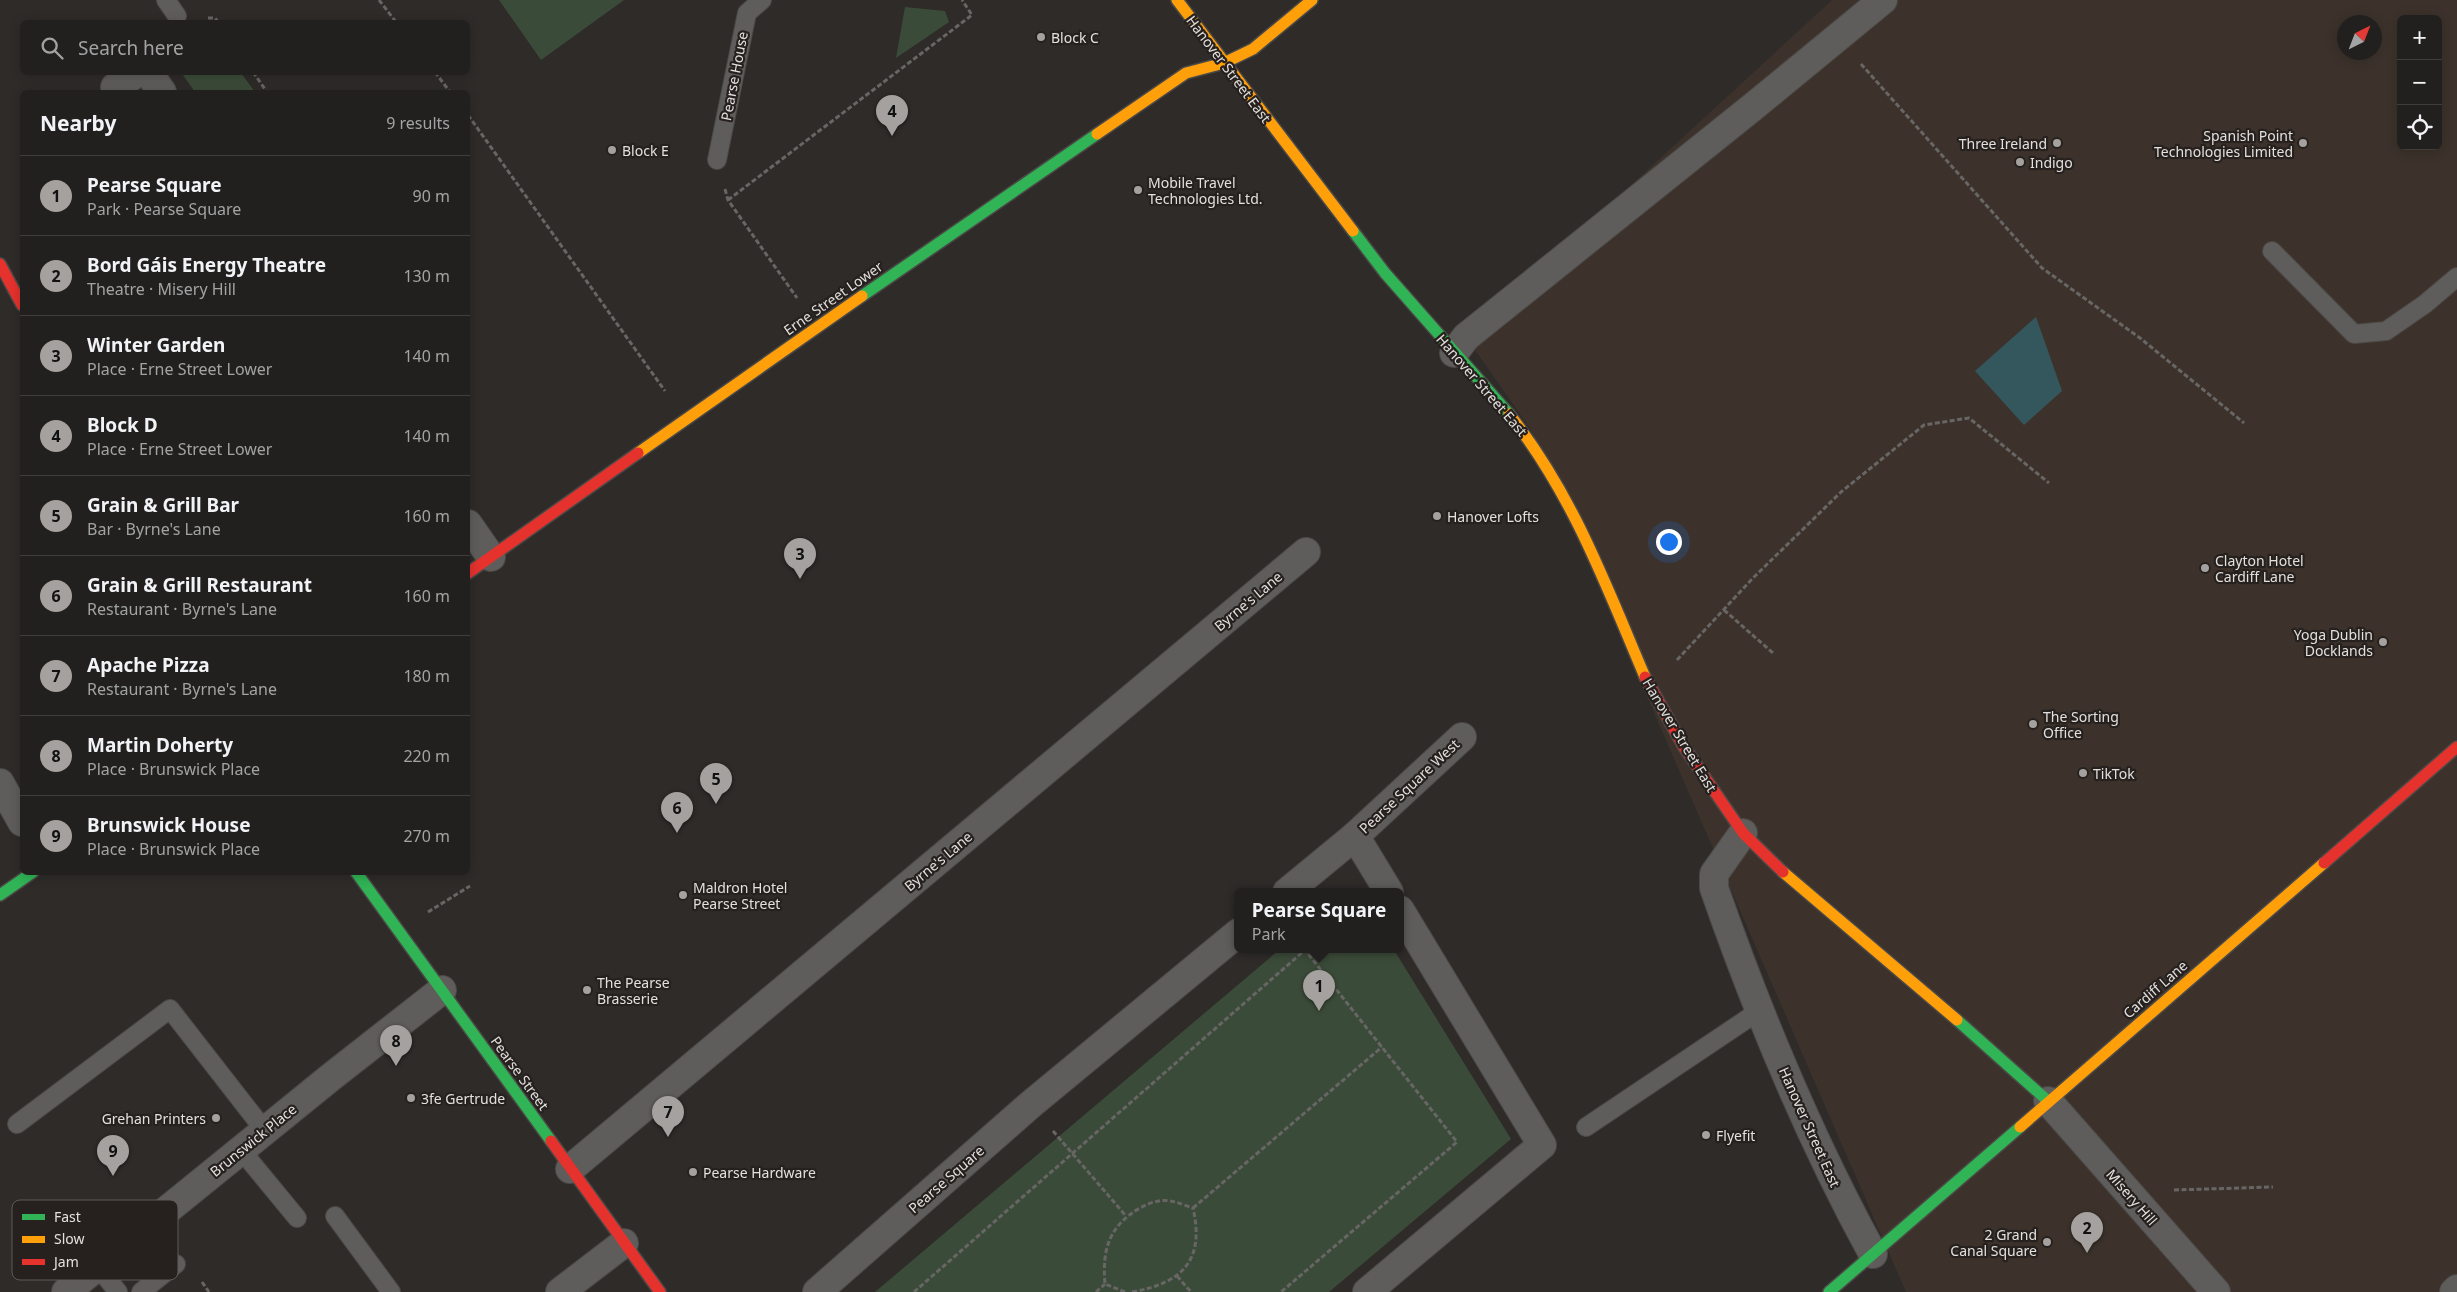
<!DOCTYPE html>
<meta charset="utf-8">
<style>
body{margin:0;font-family:"Noto Sans",sans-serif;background:#2a2828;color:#f1f3f6}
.controls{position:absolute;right:15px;top:15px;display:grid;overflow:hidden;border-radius:8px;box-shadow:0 2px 12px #0003}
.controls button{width:45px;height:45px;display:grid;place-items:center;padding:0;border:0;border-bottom:1px solid #3f3e3d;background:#22201f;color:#f1f3f6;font:25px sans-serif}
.compass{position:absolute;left:2337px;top:15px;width:45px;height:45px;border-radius:50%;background:#22201f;box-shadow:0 2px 12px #0003;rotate:42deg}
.you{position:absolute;left:1668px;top:541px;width:18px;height:18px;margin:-12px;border:4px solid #fff;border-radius:50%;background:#1a73e8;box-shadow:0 0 0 8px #1a73e833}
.badge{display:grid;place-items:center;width:32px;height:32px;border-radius:50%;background:#a4a19e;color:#111;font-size:16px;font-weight:700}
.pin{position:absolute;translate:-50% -41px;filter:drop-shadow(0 1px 2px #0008)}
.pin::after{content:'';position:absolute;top:26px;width:18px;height:15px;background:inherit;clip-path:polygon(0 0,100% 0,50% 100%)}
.popup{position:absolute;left:1234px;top:888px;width:170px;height:65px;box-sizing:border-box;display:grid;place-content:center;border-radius:8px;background:#22201f;filter:drop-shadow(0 1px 4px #0005);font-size:16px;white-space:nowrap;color:#a2a3a4}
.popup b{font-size:19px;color:#f1f3f6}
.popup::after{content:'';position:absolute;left:50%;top:100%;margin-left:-10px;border:10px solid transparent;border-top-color:#22201f}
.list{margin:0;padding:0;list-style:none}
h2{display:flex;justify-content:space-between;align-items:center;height:65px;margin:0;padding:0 20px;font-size:21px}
h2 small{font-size:16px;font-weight:400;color:#a2a3a4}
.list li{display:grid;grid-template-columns:32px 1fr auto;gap:15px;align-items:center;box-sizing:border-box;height:80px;padding:0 20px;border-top:1px solid #3f3e3d}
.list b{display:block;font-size:19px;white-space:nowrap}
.list p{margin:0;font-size:16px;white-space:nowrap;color:#a2a3a4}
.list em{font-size:16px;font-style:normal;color:#a2a3a4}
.icon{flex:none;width:28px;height:28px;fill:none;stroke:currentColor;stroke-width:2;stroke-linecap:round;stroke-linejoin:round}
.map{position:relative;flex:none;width:2457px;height:1292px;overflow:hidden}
.search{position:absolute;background:#22201f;box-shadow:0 2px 12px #0003;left:20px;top:20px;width:450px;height:55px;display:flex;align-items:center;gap:12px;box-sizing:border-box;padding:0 18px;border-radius:8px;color:#a2a3a4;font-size:19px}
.panel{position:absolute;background:#22201f;box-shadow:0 2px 12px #0003;left:20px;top:90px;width:450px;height:785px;border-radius:8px}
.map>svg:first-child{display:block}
</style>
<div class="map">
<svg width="2457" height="1292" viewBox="0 0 2457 1292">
<rect width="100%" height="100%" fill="#2e2b29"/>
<!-- built -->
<path fill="#3c322b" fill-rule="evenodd" d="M1832,0H2457V1292H1906L1531,430L1466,337ZM2401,19H2438V146H2401ZM2344,22H2374V52H2344Z"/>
<!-- green -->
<g fill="#3b4b39">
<path d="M499,0H624L541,60Z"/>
<path d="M905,7L945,11L949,22L896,58Z"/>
<path d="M188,72L241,73L255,92H195L183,75Z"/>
<path d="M1279,950H1394L1511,1139L1329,1292H875Z"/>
</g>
<!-- water -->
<path fill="#34575e" d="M2036,317L2062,391L2024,425L1975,371Z"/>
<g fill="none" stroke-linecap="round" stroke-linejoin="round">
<!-- lane casing -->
<g stroke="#4b4947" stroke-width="20">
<g id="lane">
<path d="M166,0L177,16"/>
<path d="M717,160L747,13L762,0"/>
<path d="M2272,251L2354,334L2386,331L2425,304L2457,277"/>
<path d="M17,1124L170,1009L265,1131"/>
<path d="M1586,1127L1759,1011"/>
<path d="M241,1150L297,1218"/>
<path d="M335,1216L391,1292"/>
<path d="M97,1266L118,1292"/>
<path d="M141,1292L176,1264"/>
</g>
</g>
<!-- street casing -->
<g stroke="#4b4947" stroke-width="30">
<g id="street">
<path d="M148,72L162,92"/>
<path d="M115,87L139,72"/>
<path d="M1454,353L1466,337L1754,106L1883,0"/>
<path d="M468,524L491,557"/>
<path d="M0,783L22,822"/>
<path d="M1743,833L1714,874V888C1758,1014 1809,1137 1873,1254"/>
<path d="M1355,836L1389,892"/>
<path d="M1287,892L1355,836L1462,737"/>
<path d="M2048,1101L2216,1292"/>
<path d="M570,1169L1306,552"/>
<path d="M66,1292L331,1077L442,990"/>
<path d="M560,1292L624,1243"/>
<path d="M817,1292L1030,1105L1238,933"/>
<path d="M1367,1292L1542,1145L1400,910"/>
<path d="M2454,1292L2457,1289"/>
</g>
</g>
<!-- fast casing -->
<g stroke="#4b4947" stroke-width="14">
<g id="fast">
<path d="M1353,231L1385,273L1509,414"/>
<path d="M862,296L1097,134"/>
<path d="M356,872L551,1141"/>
<path d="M0,895L33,872"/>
<path d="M1957,1020L2048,1101"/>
<path d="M1829,1292L2020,1127"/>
</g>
</g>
<!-- slow casing -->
<g stroke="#4b4947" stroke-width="14">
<g id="slow">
<path d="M1177,0L1353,231"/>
<path d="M1097,134L1186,73L1224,63L1253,49L1312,0"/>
<path d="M1509,414C1573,495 1605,583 1645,677"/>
<path d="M638,453L862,296"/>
<path d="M1783,872L1957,1020"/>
<path d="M2020,1127L2324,863"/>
</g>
</g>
<!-- jam casing -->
<g stroke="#4b4947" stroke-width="14">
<g id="jam">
<path d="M0,264L22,305"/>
<path d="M468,573L638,453"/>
<path d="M1645,677L1684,747L1743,833L1783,872"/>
<path d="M2324,863L2457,747"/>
<path d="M551,1141L660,1292"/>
</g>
</g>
<!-- path -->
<g stroke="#686664" stroke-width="3" stroke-dasharray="5 2.5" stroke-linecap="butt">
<path d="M379,0L396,22"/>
<path d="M208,18H215L218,22"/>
<path d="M1861,64L2042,268L2140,338L2244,423"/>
<path d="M253,72L267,92"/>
<path d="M435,72L450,92"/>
<path d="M468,115L665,391"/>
<path d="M725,189L728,200L797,298"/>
<path d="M728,200L972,15L962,0"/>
<path d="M1724,610L1773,653"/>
<path d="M1677,660L1753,578L1841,492L1924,425L1969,418L2049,483"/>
<path d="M428,912L470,886"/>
<path d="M1053,1131L1126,1216"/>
<path d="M2174,1190L2273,1187"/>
<path d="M1193,1208L1382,1047"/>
<path d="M1177,1276L1191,1292"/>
<path d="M202,1282L209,1292"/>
<path d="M914,1292L1305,950L1457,1142L1281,1292"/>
<path d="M1096,1292L1105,1284"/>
<path d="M1125,1292L1105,1284C1102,1249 1109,1226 1140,1208C1149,1203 1160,1199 1170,1201C1178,1202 1186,1206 1193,1208"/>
<path d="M1132,1292C1182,1283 1205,1261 1193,1208"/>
</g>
<!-- lane -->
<use href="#lane" stroke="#5f5d5b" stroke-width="18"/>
<!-- street -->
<use href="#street" stroke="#5f5d5b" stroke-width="28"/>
<!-- fast -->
<use href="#fast" stroke="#30b455" stroke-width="11"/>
<!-- slow -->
<use href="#slow" stroke="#ff9f0a" stroke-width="11"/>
<!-- jam -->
<use href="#jam" stroke="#e5322d" stroke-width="11"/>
</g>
<!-- markers -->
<g fill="#a4a19e" stroke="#26211e" stroke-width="2">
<circle cx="1041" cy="37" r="5"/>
<circle cx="2057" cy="143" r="5"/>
<circle cx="2303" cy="143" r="5"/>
<circle cx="612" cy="150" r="5"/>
<circle cx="2020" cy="162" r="5"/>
<circle cx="1138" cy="190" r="5"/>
<circle cx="1437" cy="516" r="5"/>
<circle cx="2205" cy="568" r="5"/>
<circle cx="2383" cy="642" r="5"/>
<circle cx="2033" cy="724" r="5"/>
<circle cx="2083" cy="773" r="5"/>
<circle cx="683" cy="895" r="5"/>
<circle cx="587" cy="990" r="5"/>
<circle cx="411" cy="1098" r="5"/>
<circle cx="216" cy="1118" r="5"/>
<circle cx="1706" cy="1135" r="5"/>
<circle cx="693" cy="1172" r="5"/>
<circle cx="2047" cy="1242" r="5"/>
</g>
<g text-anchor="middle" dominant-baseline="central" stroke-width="4.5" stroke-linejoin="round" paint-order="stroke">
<!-- poi labels -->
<g font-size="14" fill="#e3e0dd" stroke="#26211e" text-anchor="start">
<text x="1051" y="37">Block C</text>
<text x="2293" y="135" text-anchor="end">Spanish Point<tspan x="2293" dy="16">Technologies Limited</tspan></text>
<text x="2047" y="143" text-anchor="end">Three Ireland</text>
<text x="622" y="150">Block E</text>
<text x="2030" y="162">Indigo</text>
<text x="1148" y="182">Mobile Travel<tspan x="1148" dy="16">Technologies Ltd.</tspan></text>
<text x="1447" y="516">Hanover Lofts</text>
<text x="2215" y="560">Clayton Hotel<tspan x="2215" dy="16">Cardiff Lane</tspan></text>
<text x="2373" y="634" text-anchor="end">Yoga Dublin<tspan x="2373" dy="16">Docklands</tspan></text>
<text x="2043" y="716">The Sorting<tspan x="2043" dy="16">Office</tspan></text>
<text x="2093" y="773">TikTok</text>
<text x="693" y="887">Maldron Hotel<tspan x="693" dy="16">Pearse Street</tspan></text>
<text x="597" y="982">The Pearse<tspan x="597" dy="16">Brasserie</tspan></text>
<text x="421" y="1098">3fe Gertrude</text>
<text x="206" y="1118" text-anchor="end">Grehan Printers</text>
<text x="1716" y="1135">Flyefit</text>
<text x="703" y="1172">Pearse Hardware</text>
<text x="2037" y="1234" text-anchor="end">2 Grand<tspan x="2037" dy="16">Canal Square</tspan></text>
</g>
<!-- street labels -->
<g font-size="14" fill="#e3e0dd" stroke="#26211e">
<text transform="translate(1229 69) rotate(53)">Hanover Street East</text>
<text transform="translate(734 76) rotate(-79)">Pearse House</text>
<text transform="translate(833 298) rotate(-35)">Erne Street Lower</text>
<text transform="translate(1482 385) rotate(49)">Hanover Street East</text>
<text transform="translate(1248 601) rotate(-40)">Byrne's Lane</text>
<text transform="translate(1680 735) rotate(59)">Hanover Street East</text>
<text transform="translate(1409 786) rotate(-43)">Pearse Square West</text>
<text transform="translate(938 861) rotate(-40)">Byrne's Lane</text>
<text transform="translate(2155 989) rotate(-41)">Cardiff Lane</text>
<text transform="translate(520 1073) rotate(54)">Pearse Street</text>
<text transform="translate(1810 1127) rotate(66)">Hanover Street East</text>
<text transform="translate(253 1140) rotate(-39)">Brunswick Place</text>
<text transform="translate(946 1179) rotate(-41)">Pearse Square</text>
<text transform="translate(2132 1197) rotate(49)">Misery Hill</text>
</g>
</g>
<!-- legend -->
<rect x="12" y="1200" width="166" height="80" rx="8" fill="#26211e" stroke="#5f5a57" stroke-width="1"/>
<rect x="22" y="1214" width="23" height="6" fill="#30b455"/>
<rect x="22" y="1236" width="23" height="7" fill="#ff9f0a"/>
<rect x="22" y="1259" width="23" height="6" fill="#e5322d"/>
<g font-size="14" fill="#e3e0dd">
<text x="54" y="1222">Fast</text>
<text x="54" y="1244">Slow</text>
<text x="54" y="1267">Jam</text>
</g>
</svg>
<div class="controls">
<button>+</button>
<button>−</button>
<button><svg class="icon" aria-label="locate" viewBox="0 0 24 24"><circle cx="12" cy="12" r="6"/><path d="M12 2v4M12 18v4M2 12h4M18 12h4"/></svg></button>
</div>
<svg class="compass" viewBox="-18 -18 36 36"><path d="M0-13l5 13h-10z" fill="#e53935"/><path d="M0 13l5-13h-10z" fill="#a2a3a4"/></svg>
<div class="you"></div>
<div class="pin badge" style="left:1319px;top:1011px">1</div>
<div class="popup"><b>Pearse Square</b>Park</div>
<div class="pin badge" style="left:2087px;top:1253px">2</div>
<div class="pin badge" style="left:800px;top:579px">3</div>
<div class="pin badge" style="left:892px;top:136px">4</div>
<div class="pin badge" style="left:716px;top:804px">5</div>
<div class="pin badge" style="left:677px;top:833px">6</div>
<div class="pin badge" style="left:668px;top:1137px">7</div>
<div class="pin badge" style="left:396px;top:1066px">8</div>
<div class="pin badge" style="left:113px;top:1176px">9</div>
<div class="search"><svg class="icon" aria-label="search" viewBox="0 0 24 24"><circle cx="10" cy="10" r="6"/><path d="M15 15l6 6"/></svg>Search here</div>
<section class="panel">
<h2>Nearby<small>9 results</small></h2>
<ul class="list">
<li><span class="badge">1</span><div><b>Pearse Square</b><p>Park · Pearse Square</p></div><em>90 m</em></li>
<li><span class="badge">2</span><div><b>Bord Gáis Energy Theatre</b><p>Theatre · Misery Hill</p></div><em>130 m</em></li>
<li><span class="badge">3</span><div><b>Winter Garden</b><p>Place · Erne Street Lower</p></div><em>140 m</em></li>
<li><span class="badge">4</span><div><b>Block D</b><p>Place · Erne Street Lower</p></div><em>140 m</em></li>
<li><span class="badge">5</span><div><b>Grain &amp; Grill Bar</b><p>Bar · Byrne's Lane</p></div><em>160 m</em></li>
<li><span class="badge">6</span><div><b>Grain &amp; Grill Restaurant</b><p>Restaurant · Byrne's Lane</p></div><em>160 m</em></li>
<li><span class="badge">7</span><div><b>Apache Pizza</b><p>Restaurant · Byrne's Lane</p></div><em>180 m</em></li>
<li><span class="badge">8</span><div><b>Martin Doherty</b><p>Place · Brunswick Place</p></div><em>220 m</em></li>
<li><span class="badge">9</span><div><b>Brunswick House</b><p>Place · Brunswick Place</p></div><em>270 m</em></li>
</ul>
</section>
</div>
